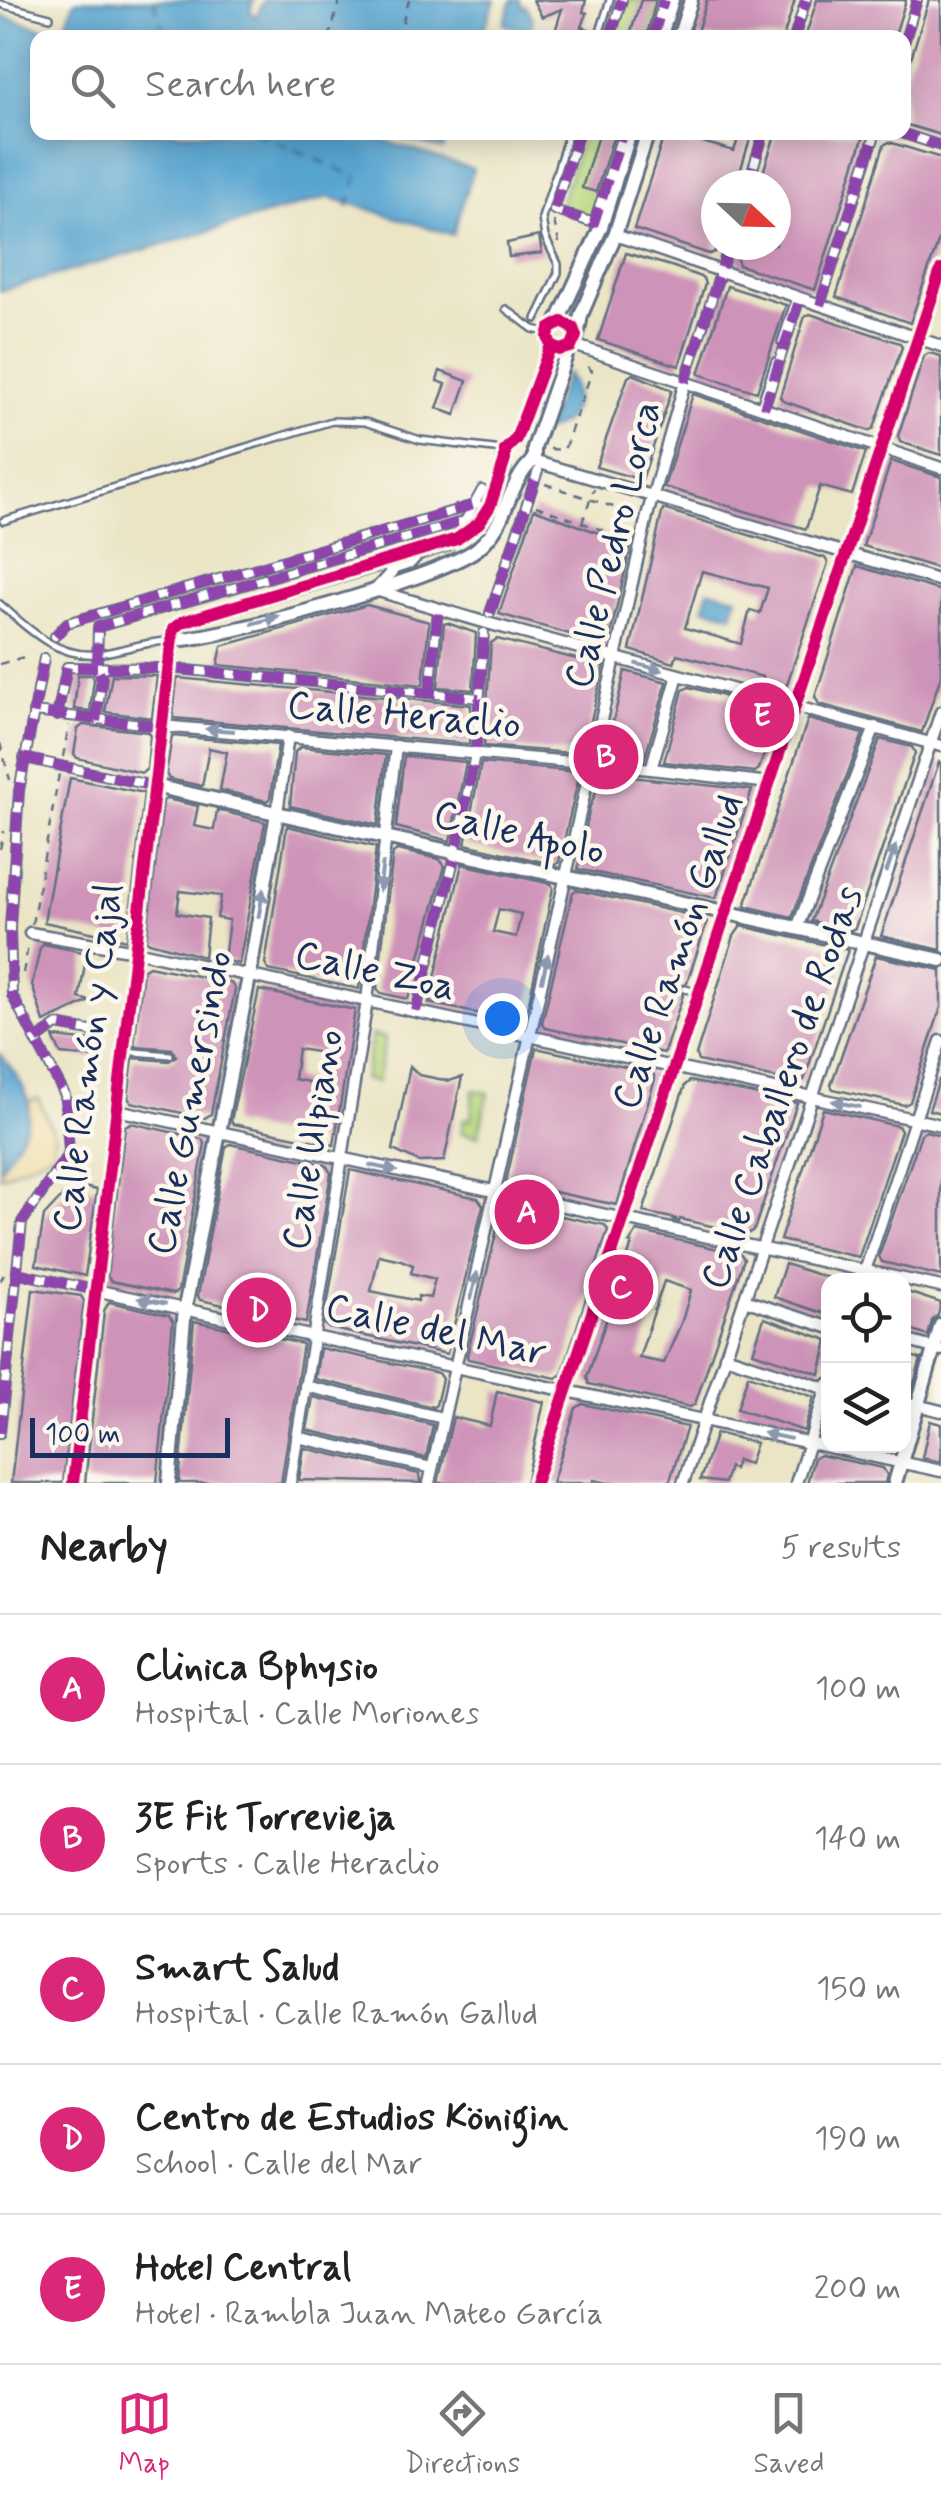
<!DOCTYPE html>
<meta charset="utf-8">
<style>
body{margin:0;font-family:Mynerve,sans-serif;background:#f2f2f2;color:#222}
.controls{position:absolute;right:30px;bottom:30px;display:grid;overflow:hidden;border-radius:20px;box-shadow:0 5px 25px #0003}
.controls button{width:90px;height:90px;display:grid;place-items:center;padding:0;border:0;border-bottom:2px solid #e0e0e0;background:#fff;color:#222;font:50px sans-serif}
.compass{position:absolute;left:701px;top:170px;width:90px;height:90px;border-radius:50%;background:#fff;box-shadow:0 5px 25px #0003;rotate:112deg}
.scale{position:absolute;left:30px;bottom:25px;width:200px;box-sizing:border-box;padding-left:10px;border:5px solid #1b2f5e;border-top:0;font-size:28px;line-height:35px;white-space:nowrap;color:#1b2f5e;-webkit-text-stroke:8px #fbf7ec;paint-order:stroke}
.you{position:absolute;left:502px;top:1018px;width:35px;height:35px;margin:-25px;border:8px solid #fff;border-radius:50%;background:#1a73e8;box-shadow:0 0 0 15px #1a73e833}
.badge{display:grid;place-items:center;width:65px;height:65px;border-radius:50%;background:#db2777;color:#fff;font-size:32px;font-weight:700}
.pin{position:absolute;translate:-50% -50%;border:5px solid #fff;box-shadow:0 2px 10px #0006}
.list{margin:0;padding:0;list-style:none}
h2{display:flex;justify-content:space-between;align-items:center;height:130px;margin:0;padding:0 40px;font-size:42px}
h2 small{font-size:32px;font-weight:400;color:#767676}
.list li{display:grid;grid-template-columns:65px 1fr auto;gap:30px;align-items:center;box-sizing:border-box;height:150px;padding:0 40px;border-top:2px solid #e0e0e0}
.list b{display:block;font-size:38px;white-space:nowrap}
.list p{margin:0;font-size:32px;white-space:nowrap;color:#767676}
.list em{font-size:32px;font-style:normal;color:#767676}
.icon{flex:none;width:55px;height:55px;fill:none;stroke:currentColor;stroke-width:2;stroke-linecap:round;stroke-linejoin:round}
.map{position:relative;flex:none;width:941px;height:1483px;overflow:hidden}
.search{position:absolute;background:#fff;box-shadow:0 5px 25px #0003;left:30px;right:30px;top:30px;height:110px;display:flex;align-items:center;gap:25px;box-sizing:border-box;padding:0 35px;border-radius:20px;color:#767676;font-size:38px}
.sheet{height:880px;background:#fff}
nav{display:flex;justify-content:space-around;align-items:center;box-sizing:border-box;height:140px;border-top:2px solid #e0e0e0;background:#fff;font-size:28px;color:#767676}
nav a{display:grid;justify-items:center;gap:5px}
nav .on{color:#db2777}
.map>svg:first-child{display:block}
</style>
<div class="map">
<svg width="941" height="1483" viewBox="0 0 941 1483">
<rect width="100%" height="100%" fill="#fbf7ec"/>
<filter id="ink" filterUnits="userSpaceOnUse"><feTurbulence type="fractalNoise" baseFrequency=".01" numOctaves="2"/><feDisplacementMap in="SourceGraphic" scale="20" xChannelSelector="R" yChannelSelector="G"/><feConvolveMatrix kernelMatrix="1 2 1 2 8 2 1 2 1" color-interpolation-filters="sRGB"/></filter>
<filter id="wash" filterUnits="userSpaceOnUse"><feTurbulence type="fractalNoise" baseFrequency=".0048" numOctaves="4" result="noise"/><feDisplacementMap in="SourceGraphic" scale="40" xChannelSelector="R" yChannelSelector="G"/><feGaussianBlur stdDeviation="2.25" result="paint"/><feColorMatrix in="noise" values="0 0 0 0 0 0 0 0 0 0 0 0 0 0 0 0 0 1.4 0 .05"/><feComposite in="paint" operator="in"/></filter>
<g filter="url(#wash)">
<rect width="100%" height="100%" fill="#ebe5c6"/>
<!-- green -->
<g fill="#b7d77e" stroke="#69836e" stroke-width="2.5">
<path d="M625,0H661L649,37L613,38Z"/>
<path d="M583,133H619L592,220L559,209Z"/>
<path d="M372,1035L385,1038L377,1082L364,1080Z"/>
<path d="M473,1090L488,1093L478,1136L461,1132L464,1119H471Z"/>
</g>
<!-- sand -->
<path fill="#eeda9e" stroke="#84847e" stroke-width="2.5" d="M38,1098L55,1136L52,1153L0,1177C0,1156 29,1133 30,1101Z"/>
<!-- water -->
<g fill="#57a4d0" stroke="#396a97" stroke-width="2.5">
<path d="M75,0H254L250,11L256,17L264,0H495L483,33L494,37L38,38V132L360,133L473,169L453,235L329,197L0,291V15L62,35Z"/>
<path d="M512,0H519L523,7L526,6L533,20L529,33L504,24Z"/>
<path d="M387,133H420L445,142L443,150Z"/>
<path d="M567,373C583,398 574,423 545,431Z"/>
<path d="M708,590L737,597L732,615L704,607Z"/>
<path d="M0,1054C39,1101 38,1118 0,1167Z"/>
</g>
<g fill="none" stroke-linecap="round" stroke-linejoin="round">
<!-- ferry -->
<g stroke="#305886" stroke-width="2.5" stroke-dasharray="12 10" stroke-linecap="butt">
<path d="M154,0L166,38"/>
<path d="M255,132L357,177L345,216"/>
</g>
</g>
<g id="blocks">
<!-- building -->
<g fill="#ce93b8" fill-rule="evenodd">
<path d="M533,0H586L583,12L587,13L582,27L594,31L592,38H553L562,9L542,17Z"/>
<path d="M641,0H656L646,38H629Z"/>
<path d="M707,0H795L783,38H695Z"/>
<path d="M817,0H906L894,38H805Z"/>
<path d="M929,0H941V135L904,124V81Z"/>
<path d="M599,132H615L596,192L582,188Z"/>
<path d="M665,132H698L695,140L734,151L739,136L750,139L736,185H716L715,252L709,254L634,229Z"/>
<path d="M776,132L864,135L815,290L739,265L736,257L740,245H776V185H759Z"/>
<path d="M889,142L941,158V234L910,323L836,297L884,145Z"/>
<path d="M539,236L542,253L509,257L507,243Z"/>
<path d="M626,253L674,267L703,278L705,284L679,366L598,340Z"/>
<path d="M727,286L786,305L757,392L699,374Z"/>
<path d="M810,314L900,343L902,347L874,428L870,431L783,401L780,397L805,316Z"/>
<path d="M929,353L941,356V455L900,442L898,436L924,356Z"/>
<path d="M440,371L467,381L455,415L437,408L446,384L437,381Z"/>
<path d="M633,374L672,390L642,480L596,467L628,377Z"/>
<path d="M693,394L866,452L852,495L820,486L806,529L664,487Z"/>
<path d="M891,461L941,477V569L863,546Z"/>
<path d="M534,509L631,545L608,645L499,614Z"/>
<path d="M663,509L825,558L828,563L784,693L759,688L763,677L677,654L674,663L630,650ZM702,571L768,588L760,613L750,610L741,644L685,628Z"/>
<path d="M857,566L941,591V676L922,732L819,704L815,697Z"/>
<path d="M367,605L429,622L423,685L218,665L222,646Z"/>
<path d="M447,623L476,633L473,690L438,687L444,624Z"/>
<path d="M497,639L604,666L583,754L484,746L491,643Z"/>
<path d="M625,671L667,682L644,760L605,756Z"/>
<path d="M78,675H92L94,679L90,711L74,709Z"/>
<path d="M112,675L157,676L152,718L105,712Z"/>
<path d="M177,678L471,705L469,744L173,718Z"/>
<path d="M689,687L776,710L778,714L759,769L755,772L664,762L683,690Z"/>
<path d="M808,719L863,734L792,917L745,906Z"/>
<path d="M83,725L148,732L150,736L147,769L142,773L77,758L74,754L78,729Z"/>
<path d="M172,736L278,745L270,798L267,801L220,790L227,752L209,748L202,786L169,779L166,774Z"/>
<path d="M880,739L912,747L915,753L855,928L851,930L811,921Z"/>
<path d="M300,747L386,755L378,825L290,806L295,752Z"/>
<path d="M404,756L466,762L450,841L396,827Z"/>
<path d="M939,762L941,763V950L881,936Z"/>
<path d="M481,763L580,772L559,862L556,865L465,844Z"/>
<path d="M603,774L752,790L716,898L578,869L590,807Z"/>
<path d="M70,778L144,793L127,940L44,922Z"/>
<path d="M166,799L198,806L194,826L214,830L217,810L265,822L239,964L224,960L229,920L217,918L221,896L180,891L177,913L208,918L204,957L146,941L163,801Z"/>
<path d="M287,826L376,847L359,989L268,970L265,964Z"/>
<path d="M397,850L439,859L445,866L408,999L381,993L377,989L393,853Z"/>
<path d="M462,864L551,884L553,888L529,1002L523,1019L518,1022L429,1003ZM499,909L521,914L516,937L493,932Z"/>
<path d="M576,890L704,918L707,922L687,983L679,987L683,995L664,1053L545,1028L542,1023L573,892Z"/>
<path d="M741,926L848,950L804,1080L799,1083L698,1061L696,1055L734,936Z"/>
<path d="M44,944L87,953L79,998L90,1001L44,1022L32,985L40,948Z"/>
<path d="M876,956L941,970V1007L910,1102L904,1105L833,1089L831,1085Z"/>
<path d="M149,966L231,983L235,989L211,1114L205,1118L131,1102L128,1098L133,1058L169,1061L176,1056L172,1049L134,1046L143,970Z"/>
<path d="M259,990L355,1010L334,1145L233,1124L231,1121ZM298,1049L323,1053L318,1084L294,1079Z"/>
<path d="M53,1037L94,1041L92,1057L61,1054Z"/>
<path d="M536,1048L653,1073L655,1079L617,1205L506,1182Z"/>
<path d="M410,1066L419,1075L449,1081L462,1077L444,1161L419,1162L393,1150Z"/>
<path d="M939,1080H941V1113L929,1110Z"/>
<path d="M690,1081L797,1103L754,1230L747,1234L680,1219L679,1222L672,1220L677,1219L643,1212L685,1085Z"/>
<path d="M823,1109L898,1126L901,1131L859,1257L780,1240Z"/>
<path d="M131,1123L202,1139L205,1144L178,1291L173,1294L111,1281L107,1276L125,1126Z"/>
<path d="M926,1131L941,1135V1276L882,1262L879,1256L921,1134Z"/>
<path d="M230,1144L326,1165L331,1173L306,1323L200,1300L198,1296L226,1147Z"/>
<path d="M350,1170L478,1198L483,1205L447,1354L329,1328L324,1324ZM379,1255L401,1260L413,1265L411,1273L435,1279L430,1298L418,1296V1301L371,1291Z"/>
<path d="M73,1185L97,1190L85,1276L36,1265L44,1216Z"/>
<path d="M503,1204L605,1225L608,1230L562,1374L556,1378L468,1359L467,1356Z"/>
<path d="M637,1231L741,1254L744,1259L695,1404L690,1407L589,1384L587,1377L632,1244L629,1243ZM664,1281L691,1290L682,1321L664,1363L639,1358Z"/>
<path d="M785,1264L828,1278V1315L774,1297Z"/>
<path d="M33,1289L81,1296L84,1301L63,1483H11Z"/>
<path d="M904,1291L941,1303L938,1315L932,1321L928,1336L904,1328Z"/>
<path d="M109,1302L169,1315L173,1321L157,1483H85L104,1311Z"/>
<path d="M764,1318L828,1340L820,1374L753,1352Z"/>
<path d="M194,1321L303,1344L281,1483H179Z"/>
<path d="M320,1348L438,1373L442,1379L436,1405L433,1407L315,1379Z"/>
<path d="M904,1354L921,1359L911,1393L904,1391Z"/>
<path d="M748,1375L814,1397L804,1431L737,1409Z"/>
<path d="M497,1391L544,1402L526,1483H438L453,1417L490,1426Z"/>
<path d="M313,1397L433,1425L426,1458L307,1430Z"/>
<path d="M583,1404L687,1427L669,1483H608L594,1480L593,1483H552L576,1408Z"/>
<path d="M930,1421L941,1424V1462L922,1458Z"/>
<path d="M716,1433L756,1443L749,1464L737,1460L734,1469L729,1467L724,1483L700,1480Z"/>
<path d="M304,1448L419,1474L420,1483L299,1480Z"/>
<path d="M820,1455L883,1468L887,1475L885,1483H807L814,1458Z"/>
</g>
</g>
</g>
<g filter="url(#ink)">
<use href="#blocks" fill-opacity="0" stroke="#646f82" stroke-width="2.5"/>
<g fill="none" stroke-linecap="round" stroke-linejoin="round">
<!-- service casing -->
<g stroke="#646f82" stroke-width="10">
<g id="service">
<path d="M0,4L50,17"/>
<path d="M598,38L610,0"/>
<path d="M506,309L533,329L545,332"/>
<path d="M536,319L558,273V264L545,237L542,218L569,132"/>
<path d="M781,342L796,297"/>
<path d="M760,406L775,361"/>
<path d="M3,521L332,421L365,422L420,440L502,450"/>
<path d="M0,604C27,628 57,658 97,654C121,651 143,642 167,641"/>
<path d="M685,989L697,992"/>
<path d="M124,1051L170,1055"/>
</g>
</g>
<!-- pedestrian casing -->
<g stroke="#646f82" stroke-width="12">
<g id="pedestrian">
<path d="M610,38L622,0"/>
<path d="M653,38L664,0"/>
<path d="M794,38L806,0"/>
<path d="M904,43L917,0"/>
<path d="M579,132L554,210L594,223L623,132"/>
<path d="M898,132L941,146"/>
<path d="M748,185L764,132"/>
<path d="M820,305L876,132"/>
<path d="M685,382L729,245"/>
<path d="M764,408L800,298"/>
<path d="M490,613L538,471"/>
<path d="M55,636L67,623L477,504"/>
<path d="M177,669L479,698"/>
<path d="M430,693L438,610"/>
<path d="M33,712L161,726"/>
<path d="M57,716L67,667L159,668"/>
<path d="M96,721L102,678L97,667L98,627L465,521L482,490"/>
<path d="M476,748L484,633"/>
<path d="M24,758L154,786"/>
<path d="M457,845L474,759"/>
<path d="M416,1011L454,860"/>
<path d="M36,1040L57,1025L90,1031"/>
<path d="M18,1273L95,1290"/>
<path d="M0,1433L22,1222L69,1153L65,1095L12,995L10,927L19,791L44,658"/>
</g>
</g>
<!-- minor casing -->
<g stroke="#646f82" stroke-width="15">
<g id="minor">
<path d="M615,235L941,346"/>
<path d="M574,345L941,468"/>
<path d="M533,461L941,581"/>
<path d="M419,553L410,563L395,568L375,590L487,623L941,746"/>
<path d="M161,726L651,769L770,783"/>
<path d="M651,769L678,675"/>
<path d="M277,813L288,736"/>
<path d="M797,928L875,727"/>
<path d="M30,933L135,951L941,1125"/>
<path d="M117,1110L941,1287"/>
<path d="M862,1280L941,1041"/>
<path d="M95,1290L941,1471"/>
<path d="M744,1300L828,1327"/>
<path d="M904,1340L941,1350"/>
<path d="M725,1356L827,1389"/>
<path d="M305,1386L443,1418"/>
<path d="M904,1402L941,1411"/>
<path d="M297,1437L432,1468"/>
<path d="M290,1483L367,1001L396,746"/>
<path d="M429,1483L647,516L685,382"/>
<path d="M535,1483L941,270"/>
<path d="M683,1483L941,712"/>
<path d="M796,1483L828,1384"/>
</g>
</g>
<!-- tertiary casing -->
<g stroke="#646f82" stroke-width="18">
<g id="tertiary">
<path d="M660,38L672,0"/>
<path d="M679,38L691,0"/>
<path d="M170,640C219,640 443,577 478,548C508,522 505,495 525,469C528,465 532,462 534,458V448L568,349L576,341L581,315L615,235L648,132"/>
<path d="M154,786L941,960"/>
<path d="M73,1483L173,629L182,622L446,544C483,528 505,490 505,450L516,439L551,345L548,333L557,323L601,227L630,132"/>
<path d="M169,1483L185,1308L249,977L277,813"/>
<path d="M895,1483L941,1325"/>
</g>
</g>
<!-- path -->
<g stroke="#646f82" stroke-width="2.5" stroke-dasharray="8 8" stroke-linecap="butt">
<path d="M329,38L340,0"/>
<path d="M398,38L409,0"/>
<path d="M554,221L559,243"/>
<path d="M550,449L564,450L592,371L583,362"/>
<path d="M545,484L637,515"/>
<path d="M536,506L627,539"/>
<path d="M582,523L594,489"/>
<path d="M0,664L24,657"/>
<path d="M0,743L10,780"/>
<path d="M63,757L69,725"/>
<path d="M0,849L4,831"/>
<path d="M32,924L59,774"/>
<path d="M23,973L28,946"/>
<path d="M0,1281L7,1270"/>
</g>
<!-- service -->
<use href="#service" stroke="#fff" stroke-width="5"/>
<!-- pedestrian -->
<use href="#pedestrian" stroke="#fff" stroke-width="8"/>
<!-- minor -->
<use href="#minor" stroke="#fff" stroke-width="10"/>
<!-- tertiary -->
<use href="#tertiary" stroke="#fff" stroke-width="12"/>
<!-- quiet -->
<g stroke="#8e44ad" stroke-width="10" stroke-dasharray="20 10" stroke-linecap="butt">
<path d="M610,38L622,0"/>
<path d="M653,38L664,0"/>
<path d="M794,38L806,0"/>
<path d="M904,43L917,0"/>
<path d="M579,132L554,210L594,223L623,132"/>
<path d="M898,132L941,146"/>
<path d="M748,185L764,132"/>
<path d="M820,305L876,132"/>
<path d="M685,382L729,245"/>
<path d="M764,408L800,298"/>
<path d="M490,613L538,471"/>
<path d="M55,636L67,623L477,504"/>
<path d="M177,669L479,698"/>
<path d="M430,693L438,610"/>
<path d="M47,714L161,726"/>
<path d="M57,716L67,667L159,668"/>
<path d="M96,721L102,678L97,667L98,627L466,520"/>
<path d="M476,748L484,633"/>
<path d="M24,758L154,786"/>
<path d="M457,845L474,759"/>
<path d="M416,1011L454,860"/>
<path d="M36,1040L57,1025L90,1031"/>
<path d="M18,1273L95,1290"/>
<path d="M0,1433L22,1222L69,1153L65,1095L12,995L10,927L19,791L44,658"/>
</g>
<!-- cycleway casing -->
<g stroke="#fbf7ec" stroke-width="19">
<g id="cycleway">
<path d="M73,1483L173,629L182,622L457,539L479,523L490,506L505,460V450L516,439L551,345L548,337L550,329L562,322L573,328L576,336L571,347L559,350L551,345"/>
<path d="M535,1483L941,270"/>
</g>
</g>
<!-- cycleway -->
<use href="#cycleway" stroke="#d6006c" stroke-width="12"/>
</g>
<!-- one-way arrows -->
<defs><path id="oneway-solid" d="M-6-.8H1V-3.2L6.5 0L1 3.2V.8H-6Z" transform="scale(2.5)"/></defs>
<g fill="#8d97ae">
<use href="#oneway-solid" transform="translate(265 620) rotate(-16)"/>
<use href="#oneway-solid" transform="translate(649 667) rotate(14)"/>
<use href="#oneway-solid" transform="translate(220 730) rotate(-176)"/>
<use href="#oneway-solid" transform="translate(891 859) rotate(-71)"/>
<use href="#oneway-solid" transform="translate(381 877) rotate(97)"/>
<use href="#oneway-solid" transform="translate(261 903) rotate(-80)"/>
<use href="#oneway-solid" transform="translate(545 968) rotate(-77)"/>
<use href="#oneway-solid" transform="translate(846 1104) rotate(-168)"/>
<use href="#oneway-solid" transform="translate(383 1168) rotate(12)"/>
<use href="#oneway-solid" transform="translate(474 1286) rotate(-77)"/>
<use href="#oneway-solid" transform="translate(152 1301) rotate(-169)"/>
<use href="#oneway-solid" transform="translate(777 1436) rotate(-168)"/>
</g>
</g>
<g text-anchor="middle" dominant-baseline="central" stroke-width="9" stroke-linejoin="round" paint-order="stroke">
<!-- street labels -->
<g font-size="40" fill="#1b2f5e" stroke="#fbf7ec">
<text transform="translate(614 545) rotate(-76)">Calle Pedro Lorca</text>
<text transform="translate(404 716) rotate(5)">Calle Heraclio</text>
<text transform="translate(519 834) rotate(13)">Calle Apolo</text>
<text transform="translate(679 952) rotate(-71)">Calle Ramón Gallud</text>
<text transform="translate(375 972) rotate(12)">Calle Zoa</text>
<text transform="translate(89 1058) rotate(-83)">Calle Ramón y Cajal</text>
<text transform="translate(783 1088) rotate(-71)">Calle Caballero de Rodas</text>
<text transform="translate(191 1103) rotate(-79)">Calle Gumersindo</text>
<text transform="translate(314 1140) rotate(-81)">Calle Ulpiano</text>
<text transform="translate(436 1331) rotate(12)">Calle del Mar</text>
</g>
</g>
</svg>
<div class="controls">
<button><svg class="icon" aria-label="locate" viewBox="0 0 24 24"><circle cx="12" cy="12" r="6"/><path d="M12 2v4M12 18v4M2 12h4M18 12h4"/></svg></button>
<button><svg class="icon" aria-label="layers" viewBox="0 0 24 24"><path d="M12 4l9 5-9 5-9-5zM3 14l9 5 9-5"/></svg></button>
</div>
<svg class="compass" viewBox="-18 -18 36 36"><path d="M0-13l5 13h-10z" fill="#e53935"/><path d="M0 13l5-13h-10z" fill="#767676"/></svg>
<div class="scale">100 m</div>
<div class="you"></div>
<div class="pin badge" style="left:527px;top:1212px">A</div>
<div class="pin badge" style="left:606px;top:757px">B</div>
<div class="pin badge" style="left:621px;top:1287px">C</div>
<div class="pin badge" style="left:259px;top:1310px">D</div>
<div class="pin badge" style="left:762px;top:715px">E</div>
<div class="search"><svg class="icon" aria-label="search" viewBox="0 0 24 24"><circle cx="10" cy="10" r="6"/><path d="M15 15l6 6"/></svg>Search here</div>
</div>
<section class="sheet">
<h2>Nearby<small>5 results</small></h2>
<ul class="list">
<li><span class="badge">A</span><div><b>Clinica Bphysio</b><p>Hospital · Calle Moriones</p></div><em>100 m</em></li>
<li><span class="badge">B</span><div><b>3E Fit Torrevieja</b><p>Sports · Calle Heraclio</p></div><em>140 m</em></li>
<li><span class="badge">C</span><div><b>Smart Salud</b><p>Hospital · Calle Ramón Gallud</p></div><em>150 m</em></li>
<li><span class="badge">D</span><div><b>Centro de Estudios Königin</b><p>School · Calle del Mar</p></div><em>190 m</em></li>
<li><span class="badge">E</span><div><b>Hotel Central</b><p>Hotel · Rambla Juan Mateo García</p></div><em>200 m</em></li>
</ul>
</section>
<nav>
<a class="on"><svg class="icon" aria-label="map" viewBox="0 0 24 24"><path d="M3 6l6-2 6 2 6-2v14l-6 2-6-2-6 2zM9 4v14M15 6v14"/></svg>Map</a>
<a><svg class="icon" aria-label="directions" viewBox="0 0 24 24"><path d="M12 3l9 9-9 9-9-9zM9 14v-3h6M13 9l2 2-2 2"/></svg>Directions</a>
<a><svg class="icon" aria-label="saved" viewBox="0 0 24 24"><path d="M7 4h10v16l-5-4-5 4z"/></svg>Saved</a>
</nav>
